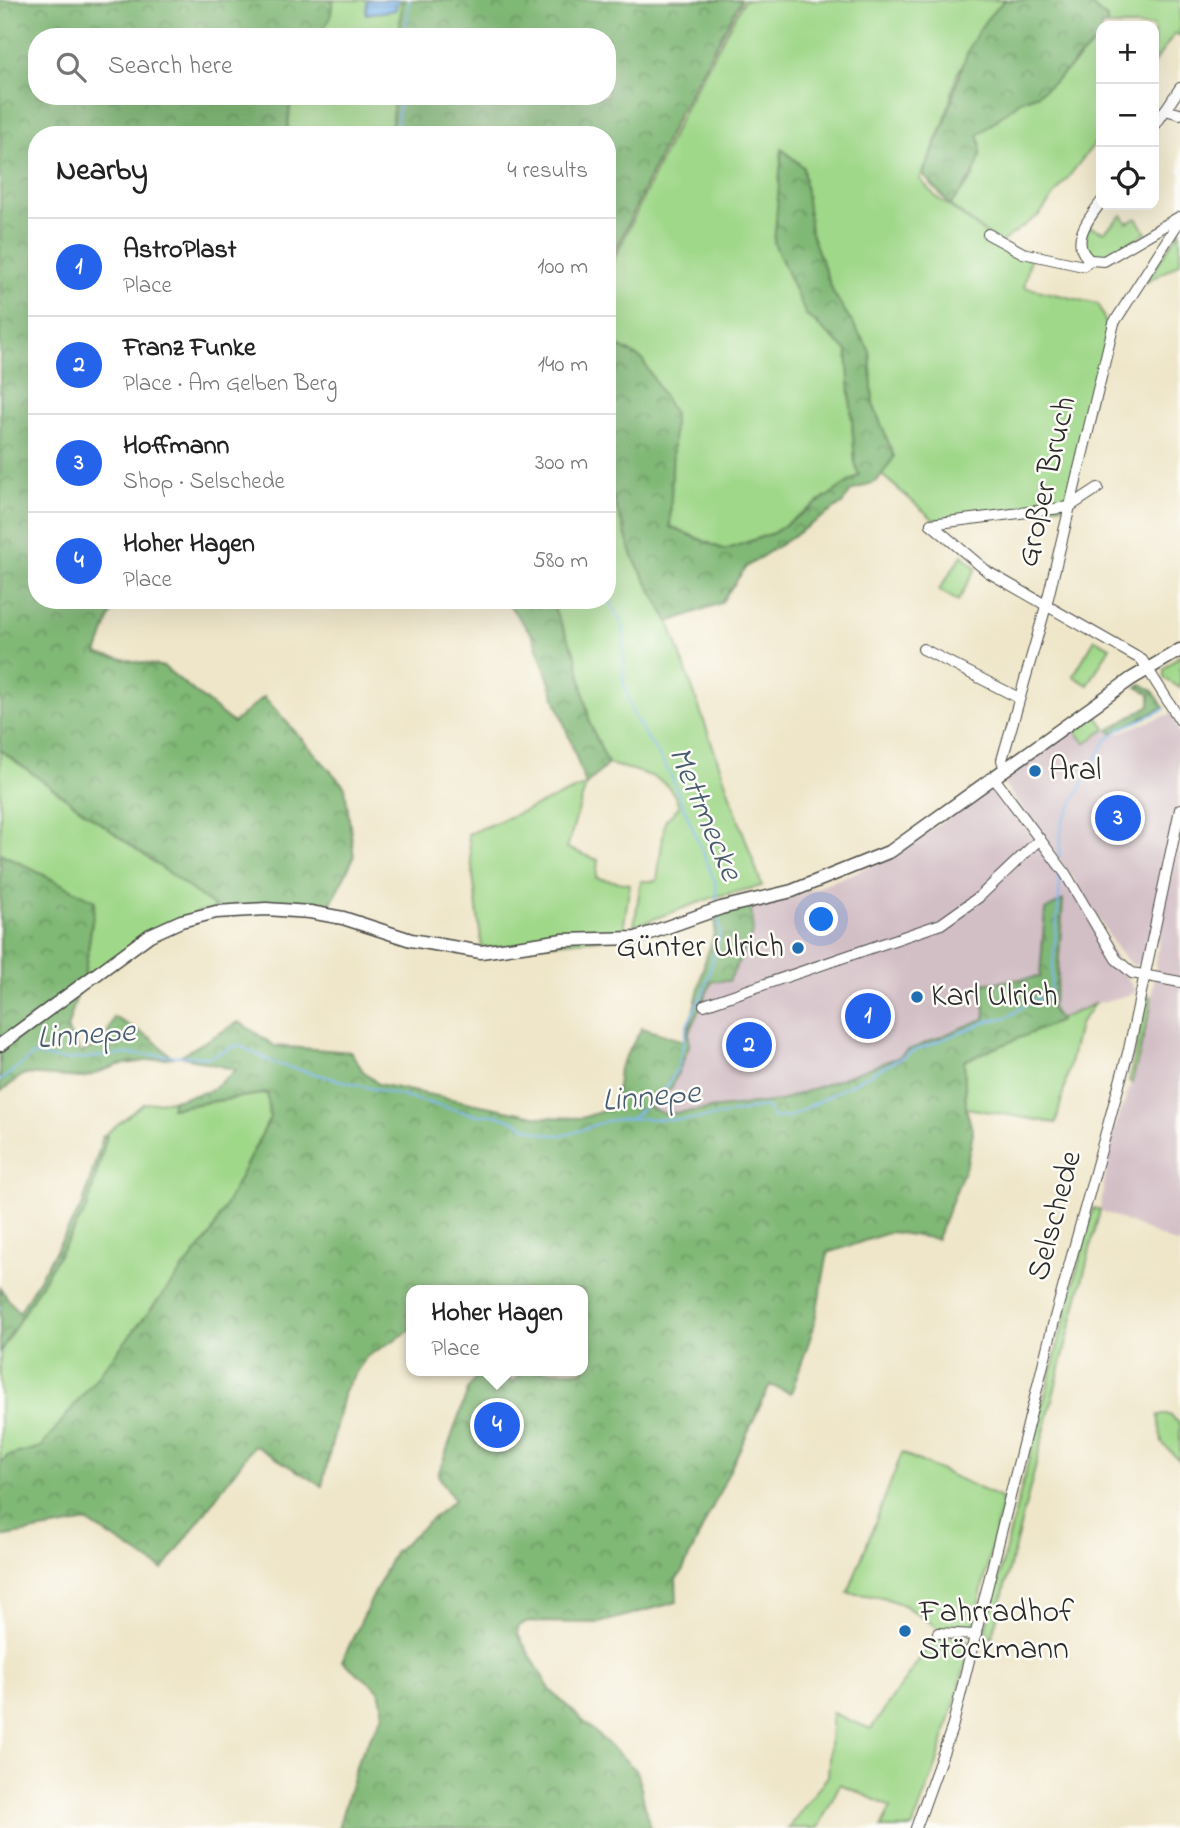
<!DOCTYPE html>
<meta charset="utf-8">
<style>
body{margin:0;font-family:"Indie Flower",sans-serif;background:#f6f6f6;color:#222}
.controls{position:absolute;right:21px;top:21px;display:grid;overflow:hidden;border-radius:14px;box-shadow:0 7px 28px #0002}
.controls button{width:63px;height:63px;display:grid;place-items:center;padding:0;border:0;border-bottom:2px solid #e0e0e0;background:#fff;color:#222;font:35px sans-serif}
.you{position:absolute;left:822px;top:920px;width:24px;height:24px;margin:-18px;border:5px solid #fff;border-radius:50%;background:#1a73e8;box-shadow:0 0 0 10px #1a73e833}
.badge{display:grid;place-items:center;width:46px;height:46px;border-radius:50%;background:#2563eb;color:#fff;font-size:23px;font-weight:700}
.pin{position:absolute;translate:-50% -50%;border:4px solid #fff;box-shadow:0 2px 7px #0006}
.popup{position:absolute;left:406px;top:1285px;width:182px;height:91px;box-sizing:border-box;display:grid;place-content:center;border-radius:14px;background:#fff;filter:drop-shadow(0 2px 5px #0005);font-size:23px;white-space:nowrap;color:#767676}
.popup b{font-size:26px;color:#222}
.popup::after{content:'';position:absolute;left:50%;top:100%;margin-left:-14px;border:14px solid transparent;border-top-color:#fff}
.list{margin:0;padding:0;list-style:none}
h2{display:flex;justify-content:space-between;align-items:center;height:91px;margin:0;padding:0 28px;font-size:30px}
h2 small{font-size:23px;font-weight:400;color:#767676}
.list li{display:grid;grid-template-columns:46px 1fr auto;gap:21px;align-items:center;box-sizing:border-box;height:98px;padding:0 28px;border-top:2px solid #e0e0e0}
.list b{display:block;font-size:26px;white-space:nowrap}
.list p{margin:0;font-size:23px;white-space:nowrap;color:#767676}
.list em{font-size:23px;font-style:normal;color:#767676}
.icon{flex:none;width:38px;height:38px;fill:none;stroke:currentColor;stroke-width:2;stroke-linecap:round;stroke-linejoin:round}
.map{position:relative;flex:none;width:1180px;height:1828px;overflow:hidden}
.search{position:absolute;background:#fff;box-shadow:0 7px 28px #0002;left:28px;top:28px;width:588px;height:77px;display:flex;align-items:center;gap:18px;box-sizing:border-box;padding:0 24px;border-radius:28px;color:#767676;font-size:26px}
.panel{position:absolute;background:#fff;box-shadow:0 7px 28px #0002;left:28px;top:126px;width:588px;height:483px;border-radius:28px}
.map>svg:first-child{display:block}
</style>
<div class="map">
<svg width="1180" height="1828" viewBox="0 0 1180 1828">
<defs>
<pattern id="forest-crowns" width="20" height="18" patternUnits="userSpaceOnUse" patternTransform="scale(1.75)"><rect width="20" height="18" fill="#80b876"/><path d="M2 6a3 3 0 1 1 6 0M12 15a3 3 0 1 1 6 0" fill="none" stroke="#699661"/></pattern>
<pattern id="water-rules" width="6" height="5" patternUnits="userSpaceOnUse" patternTransform="scale(1.75)"><rect width="6" height="5" fill="#7cb6ed"/><path d="M0 2.5h6" fill="none" stroke="#6694c0"/></pattern>
</defs>
<rect width="100%" height="100%" fill="#fdfcf7"/>
<filter id="ink" filterUnits="userSpaceOnUse"><feTurbulence type="fractalNoise" baseFrequency=".0143" numOctaves="2"/><feDisplacementMap in="SourceGraphic" scale="14" xChannelSelector="R" yChannelSelector="G"/><feConvolveMatrix kernelMatrix="1 2 1 2 8 2 1 2 1" color-interpolation-filters="sRGB"/></filter>
<filter id="wash" filterUnits="userSpaceOnUse"><feTurbulence type="fractalNoise" baseFrequency=".00686" numOctaves="4" result="noise"/><feDisplacementMap in="SourceGraphic" scale="28" xChannelSelector="R" yChannelSelector="G"/><feGaussianBlur stdDeviation="1.57" result="paint"/><feColorMatrix in="noise" values="0 0 0 0 0 0 0 0 0 0 0 0 0 0 0 0 0 1.4 0 .05"/><feComposite in="paint" operator="in"/></filter>
<g filter="url(#wash)">
<rect width="100%" height="100%" fill="#efe6c9"/>
<!-- industrial -->
<g fill="#d2bec5">
<path d="M1172,713L1180,736L1178,802L1151,936L1143,963L1133,966L1119,952L1073,878L1004,785L1005,779L1073,728L1085,743L1106,729L1115,734Z"/>
<path d="M987,790L1000,795L1083,900L1136,993L1094,1004L1058,1020L1051,1008L1057,985L1062,901L1045,910L1040,977L982,984L987,1018L906,1051L899,1057L780,1101L665,1114L649,1109L672,1087L689,1046V1032L712,981H729L753,933L751,905L798,895L891,858Z"/>
<path d="M1180,823V1245L1100,1210L1112,1135L1132,1082L1150,1010L1161,925Z"/>
</g>
<!-- green -->
<g fill="#a0d88a" stroke="#66825a" stroke-width="2">
<path d="M333,0H402L399,37H316L330,19Z"/>
<path d="M744,0H1005L957,74L944,123L920,179L935,196L999,243L950,205L973,177L978,135L1020,101L1038,94L1058,79L1101,36V135L1039,215L1000,243L1030,259L1024,287L1098,304L1109,331L1065,505L934,520L882,475L894,457L873,404L870,351L834,294L811,233L803,168L782,149L775,243L806,315L847,351L855,463L859,475L773,533L725,550L670,526L674,414L613,343L607,346V275L687,104Z"/>
<path d="M1085,0H1180V36L1175,33L1154,63V26H1107V18Z"/>
<path d="M291,96H394L391,135H282L288,130Z"/>
<path d="M1122,215L1127,223L1136,218L1146,233L1103,258L1091,257L1084,246L1088,226L1104,232Z"/>
<path d="M1180,230V263L1145,283Z"/>
<path d="M607,480L634,559L669,622L762,886L714,897L634,926L641,881H657L665,821L679,807C671,774 637,772 608,764L590,724L576,656L550,600H607Z"/>
<path d="M962,555L976,568L958,601L939,590Z"/>
<path d="M1095,639L1110,647L1088,685L1073,676Z"/>
<path d="M1180,655V688L1164,678V669Z"/>
<path d="M1094,712L1106,729L1085,743L1073,728Z"/>
<path d="M0,750L4,752L218,909L198,912L84,978L95,901L0,853Z"/>
<path d="M586,785L567,848L598,860L596,878L630,884L622,937L482,949L468,834Z"/>
<path d="M1147,996L1151,997L1150,1010L1132,1083L1129,1081Z"/>
<path d="M1094,1004L1079,1025L1056,1123L966,1108L964,1061Z"/>
<path d="M268,1093L270,1118L211,1234L41,1448L8,1456L0,1463V1352L87,1208L106,1136H103L143,1104L173,1100L172,1108Z"/>
<path d="M1093,1208L1100,1210L992,1638L985,1631Z"/>
<path d="M1158,1415H1170L1180,1424V1461L1162,1443Z"/>
<path d="M902,1453L1003,1499L973,1628L943,1631L903,1605L882,1597L848,1593Z"/>
<path d="M936,1635L965,1638L971,1646L936,1766L912,1828H881L891,1807L840,1784L818,1828H788L828,1776L832,1713L871,1729Z"/>
</g>
<!-- forest -->
<g fill="url(#forest-crowns)" stroke="#567250" stroke-width="2">
<path d="M0,0H333L330,19L316,37H37V96H291L287,131L282,135H37V600H116L97,654L164,667L233,723L264,697L345,787L354,857L327,911L218,909L0,750Z"/>
<path d="M402,0H741L680,111L607,270V135H391L394,96H607V37H399Z"/>
<path d="M1005,0H1085L1107,19V26H1101V36L1058,79L1038,94L1020,101L978,135C989,161 965,186 950,205L923,175C930,158 937,142 944,125C960,78 964,35 1005,0Z"/>
<path d="M782,149L803,167L811,233L834,294L870,351L873,404L894,457L877,481L851,491L842,504L746,567L721,603L669,622L634,559L607,480V346L613,343L642,359L674,414L670,527L725,550L773,533L859,475L855,463L847,351L806,315L774,243Z"/>
<path d="M505,600H550L576,656L590,724L608,764L586,785L533,636Z"/>
<path d="M1142,684L1152,690L1164,707L1112,733L1109,730L1150,705V694L1137,687Z"/>
<path d="M0,853L95,901L84,978L0,1041Z"/>
<path d="M1063,900L1057,985L1051,1008L1060,1021L964,1061L966,1108L973,1133L967,1163L937,1239L891,1232L828,1253L813,1330L791,1393L770,1385L681,1574L676,1579L677,1602L599,1623L530,1622L519,1625L517,1633L551,1691L637,1771L650,1828H338L359,1757L384,1714L379,1690L342,1661L394,1552L454,1500L438,1475L468,1390L479,1371H502L513,1383L523,1371H583V1290H411V1330L366,1357L344,1391L322,1486L254,1445L163,1570L88,1522L0,1537V1463L8,1456L41,1447L211,1234L270,1118L267,1093L171,1108L173,1100L210,1091L236,1070L180,1056L239,1022L275,1046L351,1052L363,1071L378,1084L540,1117L582,1118L615,1107L619,1068L642,1028L684,1041C694,1015 698,991 704,965C709,946 717,935 715,916L751,905L753,933L729,981H712L689,1032V1046L672,1087L649,1108L665,1114L780,1101L899,1057L906,1051L986,1018L981,984L1040,977L1045,910Z"/>
<path d="M78,992L67,1029L81,1053L104,1042L114,1017L151,1038L172,1057L119,1065L83,1078L24,1074L0,1092V1051Z"/>
<path d="M103,1136H107L87,1208L0,1352V1288L19,1313L83,1204Z"/>
</g>
<!-- water -->
<path fill="url(#water-rules)" stroke="#54708c" stroke-width="2" d="M367,0H399L395,10L366,14Z"/>
<g fill="none" stroke-linecap="round" stroke-linejoin="round">
<!-- stream -->
<g stroke="#7cb6ed" stroke-width="2">
<path d="M405,37L409,0"/>
<path d="M396,135L400,96"/>
<path d="M607,596L624,628L623,681L634,717L670,774L715,882L718,905"/>
<path d="M1059,857L1062,823L1106,740L1120,729L1165,709"/>
<path d="M0,1081L33,1055L66,1060L126,1054L210,1057L238,1045L276,1064L476,1115C515,1110 529,1138 562,1135C579,1134 595,1122 613,1120C640,1116 666,1121 693,1119C718,1117 741,1110 766,1107L774,1118L789,1117L912,1052L988,1021L1008,1017L1031,1001L1050,996L1060,885L1056,865"/>
<path d="M633,1117L666,1088L679,1065L687,1025L704,991L720,934L718,914"/>
<path d="M0,1307V1309"/>
</g>
</g>
</g>
<g filter="url(#ink)">
<g fill="none" stroke-linecap="round" stroke-linejoin="round">
<!-- minor casing -->
<g stroke="#484743" stroke-width="12">
<g id="minor">
<path d="M1165,110L1180,114"/>
<path d="M1154,127L1180,88"/>
<path d="M988,234L1023,253L1083,266L1090,260L1104,261L1179,217"/>
<path d="M1090,260C1068,243 1089,218 1101,202"/>
<path d="M931,524L988,572L1142,660L1180,720"/>
<path d="M931,524L1069,507L1098,488"/>
<path d="M923,649L1019,698"/>
<path d="M1005,770L1002,760L1046,606L1114,323L1180,220"/>
<path d="M994,778L1065,873L1116,959L1132,973L1180,982"/>
<path d="M704,1005L941,924L979,897L1040,839"/>
<path d="M938,1633L976,1635"/>
<path d="M916,1828L952,1728L1055,1317L1129,1049L1180,809"/>
</g>
</g>
<!-- major casing -->
<g stroke="#484743" stroke-width="15">
<path id="major" d="M0,1045L150,935L181,921L216,912L266,909L310,912L343,918L411,940L481,952L563,940L636,938L721,908L792,891L891,851L1131,679L1180,650"/>
</g>
<!-- minor -->
<use href="#minor" stroke="#fff" stroke-width="10"/>
<!-- major -->
<use href="#major" stroke="#fff" stroke-width="12"/>
</g>
</g>
<!-- markers -->
<g fill="#1f6fb2" stroke="#fdfcf7" stroke-width="2.5">
<circle cx="1035" cy="771" r="7"/>
<circle cx="798" cy="948" r="7"/>
<circle cx="917" cy="997" r="7"/>
<circle cx="905" cy="1631" r="7"/>
</g>
<g text-anchor="middle" dominant-baseline="central" stroke-width="5" stroke-linejoin="round" paint-order="stroke">
<!-- street labels -->
<g font-size="32" fill="#2b2b2b" stroke="#fdfcf7">
<text transform="translate(1048 482) rotate(-77)">Großer Bruch</text>
<text transform="translate(1056 1216) rotate(-75)">Selschede</text>
</g>
<!-- poi labels -->
<g font-size="32" fill="#2b2b2b" stroke="#fdfcf7" text-anchor="start">
<text x="1049" y="771">Aral</text>
<text x="784" y="948" text-anchor="end">Günter Ulrich</text>
<text x="931" y="997">Karl Ulrich</text>
<text x="919" y="1613">Fahrradhof<tspan x="919" dy="37">Stöckmann</tspan></text>
</g>
<!-- water labels -->
<g font-size="33" font-style="italic" fill="#475c6f" stroke="#fdfcf7">
<text transform="translate(704 814) rotate(67)">Mettmecke</text>
<text transform="translate(86 1036) rotate(-4)">Linnepe</text>
<text transform="translate(651 1098) rotate(-5)">Linnepe</text>
</g>
</g>
</svg>
<div class="controls">
<button>+</button>
<button>−</button>
<button><svg class="icon" aria-label="locate" viewBox="0 0 24 24"><circle cx="12" cy="12" r="6"/><path d="M12 2v4M12 18v4M2 12h4M18 12h4"/></svg></button>
</div>
<div class="you"></div>
<div class="pin badge" style="left:868px;top:1016px">1</div>
<div class="pin badge" style="left:749px;top:1045px">2</div>
<div class="pin badge" style="left:1118px;top:818px">3</div>
<div class="pin badge" style="left:497px;top:1425px">4</div>
<div class="popup"><b>Hoher Hagen</b>Place</div>
<div class="search"><svg class="icon" aria-label="search" viewBox="0 0 24 24"><circle cx="10" cy="10" r="6"/><path d="M15 15l6 6"/></svg>Search here</div>
<section class="panel">
<h2>Nearby<small>4 results</small></h2>
<ul class="list">
<li><span class="badge">1</span><div><b>AstroPlast</b><p>Place</p></div><em>100 m</em></li>
<li><span class="badge">2</span><div><b>Franz Funke</b><p>Place · Am Gelben Berg</p></div><em>140 m</em></li>
<li><span class="badge">3</span><div><b>Hoffmann</b><p>Shop · Selschede</p></div><em>300 m</em></li>
<li><span class="badge">4</span><div><b>Hoher Hagen</b><p>Place</p></div><em>580 m</em></li>
</ul>
</section>
</div>
